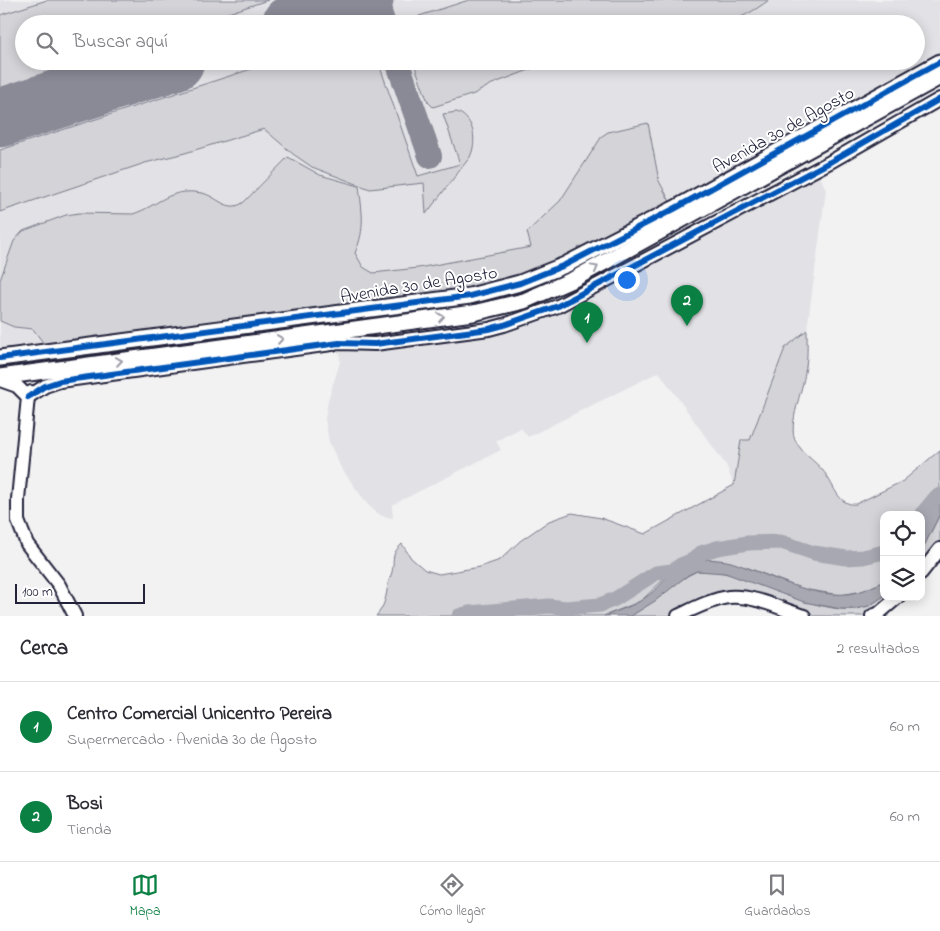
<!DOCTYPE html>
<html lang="es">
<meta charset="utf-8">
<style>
body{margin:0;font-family:"Indie Flower",sans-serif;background:#f2f2f3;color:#2b2b33}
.controls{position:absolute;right:15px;bottom:15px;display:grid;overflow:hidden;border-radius:10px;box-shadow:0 2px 12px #0003}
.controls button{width:45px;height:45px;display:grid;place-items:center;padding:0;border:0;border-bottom:1px solid #e1e1e2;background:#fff;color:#2b2b33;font:25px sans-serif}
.scale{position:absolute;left:15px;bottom:12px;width:130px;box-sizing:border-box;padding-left:5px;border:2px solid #22223b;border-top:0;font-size:14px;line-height:18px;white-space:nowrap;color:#22223b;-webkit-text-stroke:4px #fff;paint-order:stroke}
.you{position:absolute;left:626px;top:279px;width:18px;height:18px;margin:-12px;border:4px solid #fff;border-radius:50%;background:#1a73e8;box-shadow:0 0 0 8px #1a73e833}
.badge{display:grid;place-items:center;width:32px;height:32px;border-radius:50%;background:#0b8043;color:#fff;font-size:16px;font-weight:700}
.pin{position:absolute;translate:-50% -41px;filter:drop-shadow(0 1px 2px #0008)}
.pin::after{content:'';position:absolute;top:26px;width:18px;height:15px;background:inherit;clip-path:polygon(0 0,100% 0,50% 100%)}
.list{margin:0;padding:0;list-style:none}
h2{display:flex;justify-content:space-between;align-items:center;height:65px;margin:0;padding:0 20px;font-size:21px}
h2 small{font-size:16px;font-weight:400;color:#7c7c81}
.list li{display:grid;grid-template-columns:32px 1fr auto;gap:15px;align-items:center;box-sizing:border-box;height:90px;padding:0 20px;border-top:1px solid #e1e1e2}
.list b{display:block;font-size:19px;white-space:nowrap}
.list p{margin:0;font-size:16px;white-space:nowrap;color:#7c7c81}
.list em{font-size:16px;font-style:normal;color:#7c7c81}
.icon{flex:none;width:28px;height:28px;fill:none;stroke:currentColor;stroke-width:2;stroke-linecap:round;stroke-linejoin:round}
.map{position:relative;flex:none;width:940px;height:616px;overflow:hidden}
.search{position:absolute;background:#fff;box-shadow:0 2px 12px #0003;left:15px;right:15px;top:15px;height:55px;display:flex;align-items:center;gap:12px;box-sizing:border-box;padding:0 18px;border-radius:28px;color:#7c7c81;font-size:19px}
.sheet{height:245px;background:#fff}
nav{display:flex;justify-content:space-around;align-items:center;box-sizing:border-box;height:70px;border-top:1px solid #e1e1e2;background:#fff;font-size:14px;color:#7c7c81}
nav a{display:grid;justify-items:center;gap:2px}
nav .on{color:#0b8043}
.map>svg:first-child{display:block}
</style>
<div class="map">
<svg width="940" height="616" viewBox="0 0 940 616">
<rect width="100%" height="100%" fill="#f2f2f3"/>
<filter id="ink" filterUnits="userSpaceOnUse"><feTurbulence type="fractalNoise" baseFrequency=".02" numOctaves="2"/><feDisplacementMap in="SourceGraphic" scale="10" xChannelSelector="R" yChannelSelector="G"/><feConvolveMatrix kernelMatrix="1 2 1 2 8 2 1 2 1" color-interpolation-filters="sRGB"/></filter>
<g filter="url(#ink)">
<!-- built -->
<g fill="#e2e2e6" fill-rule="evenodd">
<path d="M0,0H940V62L565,265L0,358ZM24,24H916V61H24Z"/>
<path d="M817,169L826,190L807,330L785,348L750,440H741L734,485L726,465L659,372L528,437L521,428L496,441L501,450L392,505L393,518L382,516L376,512L368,505L341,468L329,442L325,419L328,400L340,362L339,343L489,329L558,306Z"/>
</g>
<!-- green -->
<g fill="#d3d3d8" stroke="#7a7a8a">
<path d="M47,0H268L195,24H24V61H80L0,88V15Z"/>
<path d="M469,0H769C754,11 740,19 723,24H414L419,16Z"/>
<path d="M276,61H378L418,176L460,164L443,114L457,112C475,119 477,142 470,157L426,214L424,183L370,189L312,167L293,154L264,129L185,153L145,163L0,212V150Z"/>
<path d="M413,61H553L492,84L474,94L433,107L428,102Z"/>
<path d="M648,123L659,181L674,209L520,283L50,352L33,329L14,327L0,321V280L14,241L23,231L66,215L79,213L133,214C160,205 169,187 202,193C217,196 228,214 244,202L288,157L320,175L359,186C362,212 366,228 355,253L363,267L373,273L418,268L531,247L527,232L560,201L602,136L608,132Z"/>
<path d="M807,330C807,344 808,359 805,372C803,390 788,424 795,440C803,456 820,463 828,478C835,489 840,506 856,504L903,481L940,450V494L925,513L921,522V515H884V580L881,583L862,591L841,595L802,589L746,567L672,571L641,601L604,616H376C385,606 386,597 388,584C389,580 391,576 392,572C395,558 390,555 402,544L411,558L425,570L439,574L480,567L500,560L520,541L549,521L572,513L601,518L645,534L734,485L741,440H750L785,348Z"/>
<path d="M940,514V549L921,573V552Z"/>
<path d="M697,571C741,568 788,601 833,608C845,610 857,610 868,606C873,604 879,599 884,596V597H898L872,616H804L747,598L678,616H631C653,602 674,582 697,571Z"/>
</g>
<!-- water -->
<g fill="#a8a8b2" stroke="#727282">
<path d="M940,494V514L921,552C921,528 920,511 940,494Z"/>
<path d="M708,559C716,560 724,560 731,562C772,575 825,607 867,589C873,586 880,584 884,580V596L869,606L855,609H841L804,602L725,573L697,571L688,575L655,601L631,616H604C616,611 629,608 640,601C670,583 667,562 708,559Z"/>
</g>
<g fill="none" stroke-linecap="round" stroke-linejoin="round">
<!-- river -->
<g stroke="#a8a8b2" stroke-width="15">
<path d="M921,515L936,497L940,495"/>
<path d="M459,616L469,613L549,606L566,608L600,605L615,599L656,573L672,571L681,565L693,560L701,553L717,548L748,543L781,542L814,553L846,558L863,557L884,552"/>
</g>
<!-- taxiway -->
<g stroke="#8a8a97" stroke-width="24">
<path d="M376,0L384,24"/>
<path d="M397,61L430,156"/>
</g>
<!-- runway -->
<g stroke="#8a8a97" stroke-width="59">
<path d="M291,24L364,0"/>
<path d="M0,118L175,61"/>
</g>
<!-- minor casing -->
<g stroke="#22223b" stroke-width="16">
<g id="minor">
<path d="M0,380L17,386L28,397"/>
<path d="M31,392L28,397L18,499V521L27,544L59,585L75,616"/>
<path d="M28,397L45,386L60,381L339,343L375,344L489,329L504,325L558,306L830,162L940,99"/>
<path d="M921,573L940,549"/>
<path d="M678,616C693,609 712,599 729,597C755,595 780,609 804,616"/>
<path d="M872,616L878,614L898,597"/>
</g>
</g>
<!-- major casing -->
<g stroke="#22223b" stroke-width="19">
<g id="major">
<path d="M0,358L470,296L520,283L565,265L674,209L940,62"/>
<path d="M0,377L473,313L524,301L574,279L940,77"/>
</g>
</g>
<!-- minor -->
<use href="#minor" stroke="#fff" stroke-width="12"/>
<!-- major -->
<use href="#major" stroke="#fff" stroke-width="15"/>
<!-- cycleway casing -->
<g stroke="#fff" stroke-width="9">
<g id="cycleway">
<path d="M0,358L470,296L520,283L565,265L674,209L940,62"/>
<path d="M28,397L45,386L60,381L339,343L375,344L489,329L504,325L558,306L830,162L940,99"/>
</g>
</g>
<!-- cycleway -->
<use href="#cycleway" stroke="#0057b8" stroke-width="6"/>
</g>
<!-- one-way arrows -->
<defs><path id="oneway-chevron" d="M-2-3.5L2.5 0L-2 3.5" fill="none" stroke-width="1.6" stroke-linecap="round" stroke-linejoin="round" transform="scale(1.25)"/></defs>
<g stroke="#9c9ca7">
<use href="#oneway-chevron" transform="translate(595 268) rotate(-29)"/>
<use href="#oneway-chevron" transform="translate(441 317) rotate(-8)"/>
<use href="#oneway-chevron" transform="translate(280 339) rotate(-8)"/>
<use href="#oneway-chevron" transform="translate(119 361) rotate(-8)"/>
</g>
</g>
<g text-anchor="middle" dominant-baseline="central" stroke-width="4" stroke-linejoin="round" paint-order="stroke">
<!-- street labels -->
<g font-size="18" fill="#22223b" stroke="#fff">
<text transform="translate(784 131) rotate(-29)">Avenida 30 de Agosto</text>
<text transform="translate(419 286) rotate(-9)">Avenida 30 de Agosto</text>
</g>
</g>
</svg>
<div class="controls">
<button><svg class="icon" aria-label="locate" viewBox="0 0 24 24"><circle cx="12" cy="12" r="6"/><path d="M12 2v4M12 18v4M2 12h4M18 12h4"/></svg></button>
<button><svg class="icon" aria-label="layers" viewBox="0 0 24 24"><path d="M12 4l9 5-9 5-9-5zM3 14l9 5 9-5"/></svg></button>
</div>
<div class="scale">100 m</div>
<div class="you"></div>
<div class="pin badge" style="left:587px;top:343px">1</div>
<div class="pin badge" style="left:687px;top:326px">2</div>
<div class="search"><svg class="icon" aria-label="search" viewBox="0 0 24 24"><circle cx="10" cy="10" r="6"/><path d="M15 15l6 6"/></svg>Buscar aquí</div>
</div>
<section class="sheet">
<h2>Cerca<small>2 resultados</small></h2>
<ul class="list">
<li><span class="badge">1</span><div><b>Centro Comercial Unicentro Pereira</b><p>Supermercado · Avenida 30 de Agosto</p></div><em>60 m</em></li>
<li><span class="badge">2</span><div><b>Bosi</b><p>Tienda</p></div><em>60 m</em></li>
</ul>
</section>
<nav>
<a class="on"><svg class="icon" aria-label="map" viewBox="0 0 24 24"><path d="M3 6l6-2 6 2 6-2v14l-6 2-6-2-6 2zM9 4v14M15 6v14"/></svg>Mapa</a>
<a><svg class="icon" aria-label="directions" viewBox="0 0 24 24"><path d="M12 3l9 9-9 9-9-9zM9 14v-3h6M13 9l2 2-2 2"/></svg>Cómo llegar</a>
<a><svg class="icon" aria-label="saved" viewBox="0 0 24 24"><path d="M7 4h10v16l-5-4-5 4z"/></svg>Guardados</a>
</nav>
